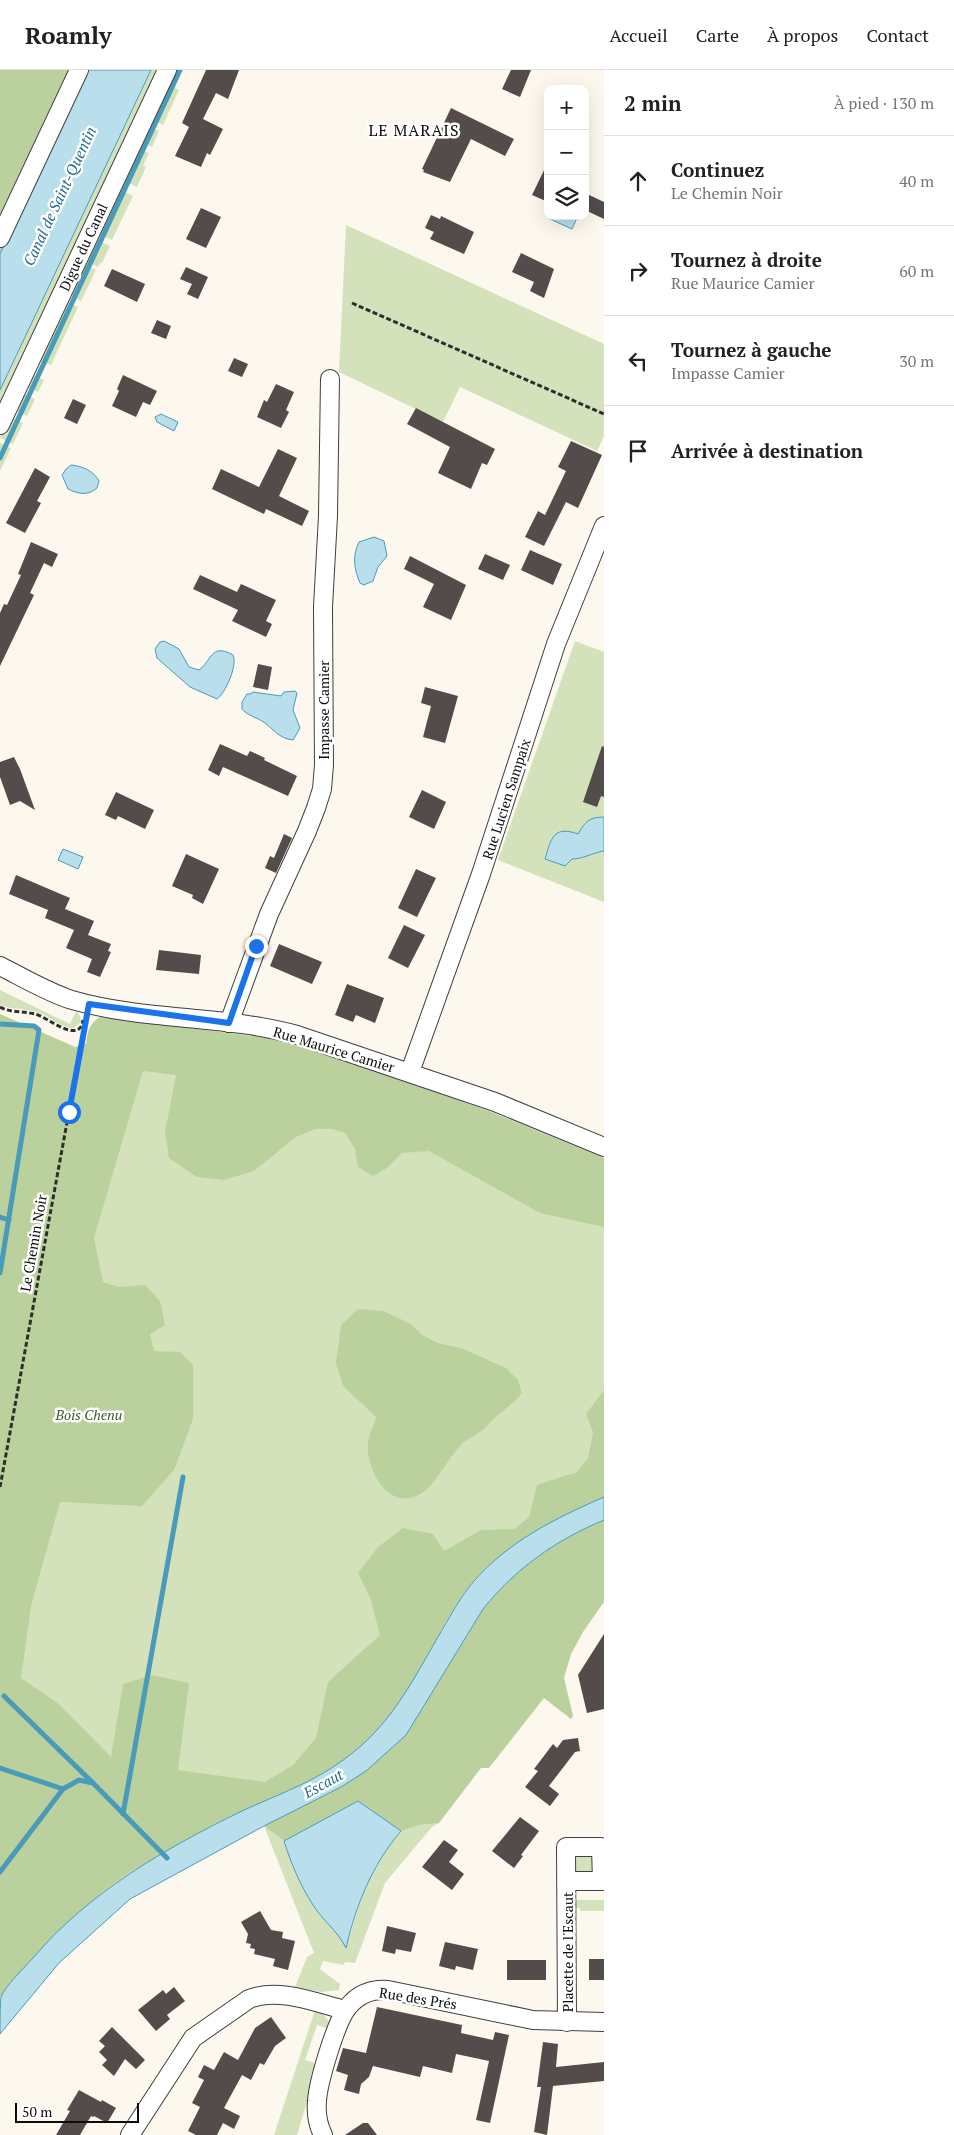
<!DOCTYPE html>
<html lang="fr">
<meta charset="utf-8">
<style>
body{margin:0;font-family:"PT Serif",serif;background:#f6f6f6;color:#202124}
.controls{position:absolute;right:15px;top:15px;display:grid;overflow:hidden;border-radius:10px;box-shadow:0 5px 20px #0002}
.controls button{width:45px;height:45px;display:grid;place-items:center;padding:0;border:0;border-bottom:1px solid #e0e0e0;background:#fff;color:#202124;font:25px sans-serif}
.scale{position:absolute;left:15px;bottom:12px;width:124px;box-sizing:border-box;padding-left:5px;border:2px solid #0c0c0c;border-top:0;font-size:14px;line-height:18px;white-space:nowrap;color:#0c0c0c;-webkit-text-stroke:4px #fff;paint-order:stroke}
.stop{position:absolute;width:15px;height:15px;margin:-11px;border:4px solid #1a73e8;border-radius:50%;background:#fff}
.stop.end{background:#1a73e8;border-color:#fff;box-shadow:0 1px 5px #0008}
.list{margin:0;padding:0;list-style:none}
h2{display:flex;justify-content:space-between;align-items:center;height:65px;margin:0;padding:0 20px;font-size:21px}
h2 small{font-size:16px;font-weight:400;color:#757577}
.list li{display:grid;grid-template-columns:32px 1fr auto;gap:15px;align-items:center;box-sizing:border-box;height:90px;padding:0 20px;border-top:1px solid #e0e0e0}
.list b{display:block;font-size:19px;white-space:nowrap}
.list p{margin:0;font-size:16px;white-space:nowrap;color:#757577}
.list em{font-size:16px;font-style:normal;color:#757577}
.icon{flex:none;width:28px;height:28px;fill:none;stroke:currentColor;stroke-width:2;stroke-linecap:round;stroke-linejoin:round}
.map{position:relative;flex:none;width:604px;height:2065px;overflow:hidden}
header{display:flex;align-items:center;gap:30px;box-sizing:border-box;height:70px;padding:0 25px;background:#fff;border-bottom:1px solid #e0e0e0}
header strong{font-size:24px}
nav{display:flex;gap:28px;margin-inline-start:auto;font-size:18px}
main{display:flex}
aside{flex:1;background:#fff}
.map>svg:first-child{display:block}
</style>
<header>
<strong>Roamly</strong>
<nav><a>Accueil</a><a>Carte</a><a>À propos</a><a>Contact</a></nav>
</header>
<main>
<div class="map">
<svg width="604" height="2065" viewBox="0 0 604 2065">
<rect width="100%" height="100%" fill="#fdf8ed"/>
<!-- green -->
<g fill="#d4e2bc">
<path d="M151,0H159L0,339V320Z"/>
<path d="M165,13L179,20L163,55L149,48Z"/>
<path d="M146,55L159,61L152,77L142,72Z"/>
<path d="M139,79L149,83L143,96L146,97L137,117L120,109Z"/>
<path d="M115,117L133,126L112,170L98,164Z"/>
<path d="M346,155L604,274V366L597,381L460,317L443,352L339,302Z"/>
<path d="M95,169L110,176L102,193H100L98,197L81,189Z"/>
<path d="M80,192L96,200L81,231L68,224Z"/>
<path d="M67,232L78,237L51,295L39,290Z"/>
<path d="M33,305L44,310L38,322L23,315Z"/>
<path d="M20,322L35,329L27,346L15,340Z"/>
<path d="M11,348L23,353L13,374L0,368L7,350Z"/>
<path d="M0,373L11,378L0,401Z"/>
<path d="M575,571L604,582V832L498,790Z"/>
<path d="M0,920L70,954L76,941L80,946L81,952L74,958C61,958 51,947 39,943C26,938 13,940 0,935Z"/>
<path d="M0,944L75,977L86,974C88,961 89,954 100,947L276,969L405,1011L491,1042L604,1088V1427L575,1440L491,1493L331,1699L208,1757L0,1927Z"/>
<path d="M439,1753L432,1757L385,1813L355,1893L345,1892L344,1895L323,1891L320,1899L340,1914L339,1920L321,1922L295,1917L307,1887L314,1883L264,1756L284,1771L292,1795L313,1835L339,1864L346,1877L365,1817L387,1778L401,1761L420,1755Z"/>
<circle cx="584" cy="1794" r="10"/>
<path d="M577,1830H604V1841H580V1838H574V1834Z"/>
<path d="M315,1940L323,1944L330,1953L329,1959L317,1955L305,1990L318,1994L297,2065H274Z"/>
</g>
<!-- forest -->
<g fill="#bad19d">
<path d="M0,0H85L0,184Z"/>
<path d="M0,944L75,977L86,974C88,961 89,954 100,947L276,969L405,1011L491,1042L604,1088V1157L540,1143L429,1081L402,1083L387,1098L373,1106L358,1097L355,1079L345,1063L332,1059H316L296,1067L254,1101L224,1110L197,1107L169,1088L165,1062L176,1005L143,1001L94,1168L103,1212L118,1217L145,1215L160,1231L165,1255L150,1264L154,1281L180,1282L193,1295V1349L174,1400L142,1436L60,1432L31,1536L21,1608L59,1634L111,1687L123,1614L152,1605L189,1613L178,1700L265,1712L293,1695L316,1668L328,1612L380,1565L370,1527L358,1503L378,1477L403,1458L433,1464L444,1481L481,1460L514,1459L529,1447L537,1415L577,1402L588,1388L593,1362L586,1344L604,1320V1427C552,1451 498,1476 463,1524C431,1571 412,1630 370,1670C326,1710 263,1730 211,1756C192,1766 174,1778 155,1788C142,1796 128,1802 117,1811C73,1844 34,1884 0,1927Z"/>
<path d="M358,1239L383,1241L411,1254L421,1264L437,1273L461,1278L506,1298L518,1310L522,1323C514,1333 506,1338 497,1346C492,1350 488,1356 483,1360C476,1365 467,1369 461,1375C449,1387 435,1415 422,1423C390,1444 365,1400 368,1372C369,1364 374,1356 376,1347L343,1316L336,1293L341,1255Z"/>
<path d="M604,1450V1532L583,1562L571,1584L564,1608L573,1646L571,1649L544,1628L489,1698H481L439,1753L420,1755L401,1761L358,1731L284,1771L264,1756L341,1717L406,1665L483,1539C516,1498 556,1470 604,1450Z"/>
</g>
<!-- water -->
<g fill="#b9dfed" stroke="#4a9aba">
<path d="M85,0H151L0,320V184Z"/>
<path d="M551,146H572L577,148L572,159L550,149Z"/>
<path d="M161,344L178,352L174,361L157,352L155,347Z"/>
<path d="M71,395C82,396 94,401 99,411L97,418C88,426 78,424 68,419L62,405L66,399Z"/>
<path d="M374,467L384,471L387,486L378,497L373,511L364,515L360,513C354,499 352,486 359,472Z"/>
<path d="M164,571L179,579L189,597L199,600C211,592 211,572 233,585C238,595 225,624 217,629L190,617L157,588L155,579L160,572Z"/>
<path d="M295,621L297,623L293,640L300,658L293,670C279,669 273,658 262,651C255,647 247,645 242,639V632L247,624H250L253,622L281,626L284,622Z"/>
<path d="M604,747V781C592,783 583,789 572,789L565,796L545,789C551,769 553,755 578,764C585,752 589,747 604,747Z"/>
<path d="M63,779L83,787L78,799L58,790Z"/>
<path d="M604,1427V1450C556,1470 516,1498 483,1539L406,1665L366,1701L341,1717L264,1756L130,1829L59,1893L0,1964C0,1955 0,1934 1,1927C5,1916 25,1897 33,1888C89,1822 166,1778 242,1741C272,1727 306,1715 333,1697C389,1661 410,1615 442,1560C452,1543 461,1526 474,1511C509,1471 556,1448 604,1427Z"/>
<path d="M358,1731L401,1761C372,1795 356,1835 346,1878C337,1860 323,1851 313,1835C300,1815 291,1793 284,1771Z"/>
</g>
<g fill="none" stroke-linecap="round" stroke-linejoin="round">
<!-- stream -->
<g stroke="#4a9aba" stroke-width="5">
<path d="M0,388L180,0"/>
<path d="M0,954L34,956L39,960L0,1203"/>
<path d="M0,1147L9,1150"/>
<path d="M4,1626L93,1713"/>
<path d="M0,1698L63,1719L79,1710L93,1713L167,1788"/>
<path d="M123,1744L183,1407"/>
<path d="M0,1802L63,1719"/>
</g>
</g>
<!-- building -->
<g fill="#534c4a">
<path d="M206,0H239L228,29L216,23L203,49L223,59L210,85L207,83L201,97L175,86L189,57L182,53Z"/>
<path d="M511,0H531L520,27L502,19Z"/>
<path d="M451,38L514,69L505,86L471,69L450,112L423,102L424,100L422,99Z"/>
<path d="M548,92V132L532,125Z"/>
<path d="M585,123L604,132V149L585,140Z"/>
<path d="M201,138L221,147L206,178L186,169Z"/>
<path d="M431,145L440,149L441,146L474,162L464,184L430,169L434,162L425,158Z"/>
<path d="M521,183L554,199L544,228L530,221L534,212L512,202Z"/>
<path d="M186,197L208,207L198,229L187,224L192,214L180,209Z"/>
<path d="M112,199L145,214L137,232L104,216Z"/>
<path d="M157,250L171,256L166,269L151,263Z"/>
<path d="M234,288L248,294L242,307L228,301Z"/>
<path d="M123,305L157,321L150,335L143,332L136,347L112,336L119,321L117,319Z"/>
<path d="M276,314L294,322L286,340L289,342L281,358L257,347L264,330L267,332Z"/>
<path d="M73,329L86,335L77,354L64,348Z"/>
<path d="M416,338L495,379L487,395L482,393L471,419L438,403L450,377L407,354Z"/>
<path d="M571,371L602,385L578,438L566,432L544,476L525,467L538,441L545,445L566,401L558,397Z"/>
<path d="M278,379L297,388L279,426L309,441L302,456L266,439L264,444L212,419L221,399L259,417Z"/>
<path d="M35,398L50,407L37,431L41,433L25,463L6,453Z"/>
<path d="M31,472L58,484L52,497L44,493L30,523L34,525L0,596V543L4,534L7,535L21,505L18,504Z"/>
<path d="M530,480L562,494L553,515L521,500Z"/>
<path d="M485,484L510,495L503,510L478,499Z"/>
<path d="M410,486L466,515L451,550L423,537L434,514L404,499Z"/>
<path d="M200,505L237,522L241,514L276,530L266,551L272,554L266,567L232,551L238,540L193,519Z"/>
<path d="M258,594L272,597L268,620L253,617Z"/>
<path d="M425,617L458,626L445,673L423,667L431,636L421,633Z"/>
<path d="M220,674L247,686L250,681L265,688L264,690L297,706L288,726L223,697L219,706L208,700Z"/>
<path d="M602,676L604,677V727L601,726L597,737L583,732Z"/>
<path d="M14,687L20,699L35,740L20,731L10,735L0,707V692Z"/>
<path d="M422,720L446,732L434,759L409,747Z"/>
<path d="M116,722L154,740L145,759L118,746L116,750L105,745Z"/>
<path d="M284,764L292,768L276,803L265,798L270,786L274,788Z"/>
<path d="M186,784L219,799L203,834L192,828L193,825L172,816Z"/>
<path d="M416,799L436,808L417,847L398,838Z"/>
<path d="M16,805L70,828L65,839L94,851L88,865L111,874L108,881L111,882L100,907L87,902L92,889L66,878L74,860L45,848L48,840L9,824Z"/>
<path d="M404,855L425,865L408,898L388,888Z"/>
<path d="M279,874L322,892L312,914L270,896Z"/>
<path d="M159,880L201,885L199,904L156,900Z"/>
<path d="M347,914L384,928L375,953L356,945L353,952L335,945Z"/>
<path d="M604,1564V1639L587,1643L578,1605Z"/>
<path d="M578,1668L580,1681L575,1682L549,1716L559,1724L550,1736L525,1717L538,1701L534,1699L553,1674L557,1678L563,1670Z"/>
<path d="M520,1747L539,1761L521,1785L523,1786L514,1798L492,1781Z"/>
<path d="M444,1770L458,1780L449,1792L464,1804L452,1820L422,1797Z"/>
<path d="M260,1841L271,1860L283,1862L282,1868L295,1871L288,1900L273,1896L275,1889L254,1884L255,1879L250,1878L251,1874L246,1873L248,1864L241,1852Z"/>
<path d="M387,1856L416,1863L411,1882L396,1879L395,1884L382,1881Z"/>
<path d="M445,1872L478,1879L473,1900L456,1896L455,1900L439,1896Z"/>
<rect x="589" y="1889" width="15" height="21"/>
<rect x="507" y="1890" width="39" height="20"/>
<path d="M174,1917L185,1931L167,1945L170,1949L156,1961L138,1940L163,1920L166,1924Z"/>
<path d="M377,1937L462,1955L461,1963L493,1970L495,1962L509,1965L490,2053L476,2050L489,1991L456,1984L452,2003L423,1996L420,2007L373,1996L369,2007L361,2014L359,2024L344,2020L348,2005L336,2001L343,1978L366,1983Z"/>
<path d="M271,1947L286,1968L275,1976L264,1995L260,1993L251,2010L242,2005L224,2038L240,2046L234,2059L223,2053L217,2065H196L188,2061L200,2037L192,2033L204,2010L198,2007L204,1995L214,2000L224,1982L238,1990L255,1958Z"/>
<path d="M112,1957L145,1990L136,1999L125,1989L114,2006L102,1995L107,1990L99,1982L105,1976L99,1971Z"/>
<path d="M543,1972L558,1974L556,1997L604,1992V2011L553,2016L547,2065L534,2062L541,2017H537Z"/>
<path d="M79,2020L101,2032L102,2030L116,2038L107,2053L94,2046L93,2047L91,2046L80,2065H56L70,2041L67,2040Z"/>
<path d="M363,2053H368L377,2065H345Z"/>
</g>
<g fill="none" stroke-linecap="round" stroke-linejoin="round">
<!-- minor casing -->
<g stroke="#3f3f3f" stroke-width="20">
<g id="minor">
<path d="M0,168L79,0"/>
<path d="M0,355L167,0"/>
<path d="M0,896C22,907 49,923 72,930C145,951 224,945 297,965L495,1032L604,1077"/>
<path d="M229,953L269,844L307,761L316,738L322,719L324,695L323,537L328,446L330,309"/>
<path d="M410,1002L481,804L556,574L604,456"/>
<path d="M567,1811H602L601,1777H566L567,1952"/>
<path d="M130,2065L193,1968L249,1929C279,1917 316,1933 345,1940"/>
<path d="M323,2065C318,2055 316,2042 317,2031C318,2013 336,1951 348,1937C358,1924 372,1919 388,1920L533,1950L604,1952"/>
</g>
</g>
<!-- path -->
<g stroke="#2e2e2e" stroke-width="3" stroke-dasharray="5 2.5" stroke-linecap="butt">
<path d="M352,233L604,344"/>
<path d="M0,937C11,943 23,941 35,944C46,946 80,976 83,950"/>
<path d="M0,1417L86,949"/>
</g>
<!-- minor -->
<use href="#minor" stroke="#fff" stroke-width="18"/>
</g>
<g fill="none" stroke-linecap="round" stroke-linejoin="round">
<!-- route -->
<path stroke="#1a73e8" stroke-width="6" d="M69,1042L89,934L229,953L256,876"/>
</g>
<g text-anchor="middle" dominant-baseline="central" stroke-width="5" stroke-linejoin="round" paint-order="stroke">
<!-- street labels -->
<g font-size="14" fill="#0c0c0c" stroke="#fff">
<text transform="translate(83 177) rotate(-65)">Digue du Canal</text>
<text transform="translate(323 640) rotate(-90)">Impasse Camier</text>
<text transform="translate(506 729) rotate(-72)">Rue Lucien Sampaix</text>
<text transform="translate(334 979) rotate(17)">Rue Maurice Camier</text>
<text transform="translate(33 1173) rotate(-80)">Le Chemin Noir</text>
<text transform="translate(567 1882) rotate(-90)">Placette de l'Escaut</text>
<text transform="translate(418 1928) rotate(9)">Rue des Prés</text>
</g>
<!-- park labels -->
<g font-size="14" font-style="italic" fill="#365a25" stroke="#fff">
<text x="89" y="1344">Bois Chenu</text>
</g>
<!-- water labels -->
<g font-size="15" font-style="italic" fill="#276b8c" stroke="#fff">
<text transform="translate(59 126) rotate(-65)">Canal de Saint-Quentin</text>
<text transform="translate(323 1713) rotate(-29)">Escaut</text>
</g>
<!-- quarter labels -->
<g font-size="16" letter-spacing="1" fill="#0c0c0c" stroke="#fff">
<text x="414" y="60">LE MARAIS</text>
</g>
</g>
</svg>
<div class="controls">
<button>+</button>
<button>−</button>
<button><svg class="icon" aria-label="layers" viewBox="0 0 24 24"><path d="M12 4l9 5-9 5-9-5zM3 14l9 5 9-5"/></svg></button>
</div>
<div class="scale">50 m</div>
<div class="stop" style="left:69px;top:1042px"></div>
<div class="stop end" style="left:256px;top:876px"></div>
</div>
<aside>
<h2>2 min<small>À pied · 130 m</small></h2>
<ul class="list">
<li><svg class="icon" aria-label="ahead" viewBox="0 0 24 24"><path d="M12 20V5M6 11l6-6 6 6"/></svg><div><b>Continuez</b><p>Le Chemin Noir</p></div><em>40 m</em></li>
<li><svg class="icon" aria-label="right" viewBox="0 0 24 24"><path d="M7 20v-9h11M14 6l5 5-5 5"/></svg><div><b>Tournez à droite</b><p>Rue Maurice Camier</p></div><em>60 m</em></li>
<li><svg class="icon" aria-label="left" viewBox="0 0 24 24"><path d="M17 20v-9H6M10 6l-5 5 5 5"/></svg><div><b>Tournez à gauche</b><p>Impasse Camier</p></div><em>30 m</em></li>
<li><svg class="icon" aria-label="arrive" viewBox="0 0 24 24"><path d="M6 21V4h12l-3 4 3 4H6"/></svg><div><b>Arrivée à destination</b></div></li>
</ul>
</aside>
</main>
